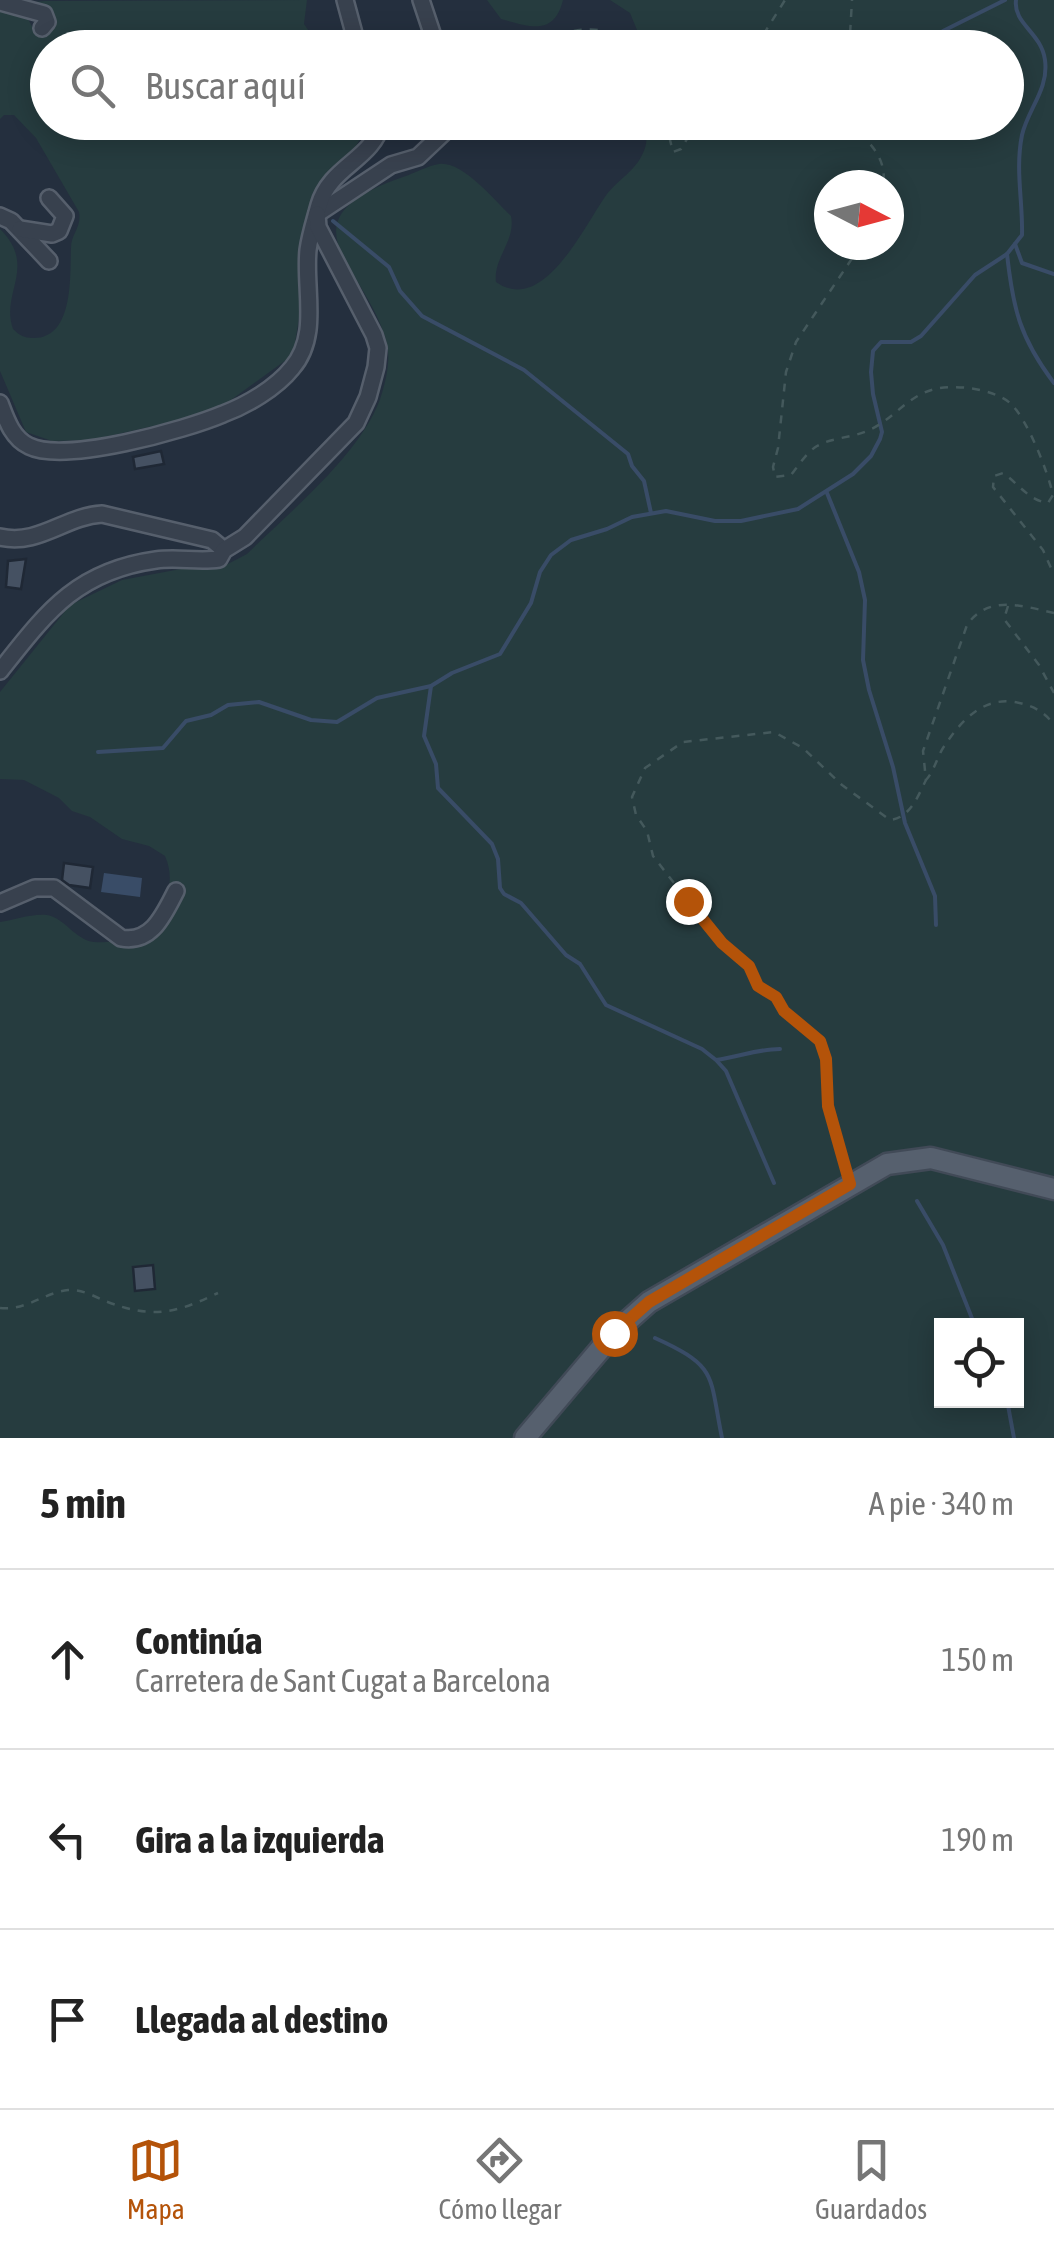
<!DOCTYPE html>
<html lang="es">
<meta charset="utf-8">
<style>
body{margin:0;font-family:"Asap Condensed",sans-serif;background:#f6f6f6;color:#222}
.controls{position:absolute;right:30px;bottom:30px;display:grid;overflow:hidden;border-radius:0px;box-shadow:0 5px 25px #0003}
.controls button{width:90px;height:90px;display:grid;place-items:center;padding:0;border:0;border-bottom:2px solid #e0e0e0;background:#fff;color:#222;font:50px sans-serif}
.compass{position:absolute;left:814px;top:170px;width:90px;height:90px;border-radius:50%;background:#fff;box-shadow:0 5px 25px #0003;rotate:96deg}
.stop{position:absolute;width:30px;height:30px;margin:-22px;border:8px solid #b45309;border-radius:50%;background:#fff}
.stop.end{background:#b45309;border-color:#fff;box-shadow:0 2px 10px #0008}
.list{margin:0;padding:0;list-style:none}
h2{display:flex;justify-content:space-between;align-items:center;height:130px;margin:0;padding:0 40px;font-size:42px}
h2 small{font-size:32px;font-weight:400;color:#767676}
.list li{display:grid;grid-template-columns:65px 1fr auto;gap:30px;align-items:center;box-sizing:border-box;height:180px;padding:0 40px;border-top:2px solid #e0e0e0}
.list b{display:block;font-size:38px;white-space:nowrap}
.list p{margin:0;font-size:32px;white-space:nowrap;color:#767676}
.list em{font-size:32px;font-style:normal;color:#767676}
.icon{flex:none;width:55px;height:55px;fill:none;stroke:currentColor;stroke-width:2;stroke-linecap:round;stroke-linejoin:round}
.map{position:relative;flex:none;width:1054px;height:1438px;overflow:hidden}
.search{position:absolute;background:#fff;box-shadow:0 5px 25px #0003;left:30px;right:30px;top:30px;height:110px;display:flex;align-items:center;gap:25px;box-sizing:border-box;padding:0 35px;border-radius:55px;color:#767676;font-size:38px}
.sheet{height:670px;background:#fff}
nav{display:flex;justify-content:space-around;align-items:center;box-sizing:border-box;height:140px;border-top:2px solid #e0e0e0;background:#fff;font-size:28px;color:#767676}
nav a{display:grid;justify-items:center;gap:5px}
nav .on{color:#b45309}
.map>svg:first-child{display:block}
</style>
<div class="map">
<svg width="1054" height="1438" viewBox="0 0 1054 1438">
<rect width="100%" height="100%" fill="#242f3e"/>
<!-- green -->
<g fill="#263c3f" fill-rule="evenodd">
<path d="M307,0L304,24L315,40L310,47L48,48V122L370,123L302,233L301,306L293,355L224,405L180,420L91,440L52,441L26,432L0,371V229C38,267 0,293 13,329C19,335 24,338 33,338C74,339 70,276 71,248C71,234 82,227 79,212L36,138L14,115H4L0,119V7L28,19L35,32L49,31L55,23L53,14L35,2L45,1Z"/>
<path d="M487,0H563C554,36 531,27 501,19Z"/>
<path d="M610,0H1054V1438H0V922C14,920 33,913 47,915C65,918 75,940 94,942C139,947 185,901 165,856L149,846L122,839L90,817L72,811L59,798L24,780L0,779V692L70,605L122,580L186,568L222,567L247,554C289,512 366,450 382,393C387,377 391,356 386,340C365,265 276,221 403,177C415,173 427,166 439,164C463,161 494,200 511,216C516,241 493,258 496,282C544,316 585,224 607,194C618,180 636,170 643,153C648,143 647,133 644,123L1006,122V48L644,47L630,13ZM829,185H889V245H829ZM942,1326H1016V1400H942Z"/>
</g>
<!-- water -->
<path fill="#394c67" d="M104,873L142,878L140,897L101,892Z"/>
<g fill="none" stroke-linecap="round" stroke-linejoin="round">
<!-- stream -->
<g stroke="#394c67" stroke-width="4">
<path d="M1016,0C1013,24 1041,32 1045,60C1049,89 1028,109 1022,135C1015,170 1023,201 1022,235L1007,254C1013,309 1020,338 1054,383"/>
<path d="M930,48L943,31L1005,0"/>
<path d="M333,221L389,267L400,291L422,316L524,370L628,454L632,466L644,481L651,513"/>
<path d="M1015,244L1022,263L1054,274"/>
<path d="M827,493L859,572L865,600L863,660L869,690L893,767L905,823L935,896L936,925"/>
<path d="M431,686L424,736L436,764L438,788L492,844L498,859L500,888L504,894L521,903L566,955L580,964L606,1005L702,1049L716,1060C739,1057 757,1049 780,1049"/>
<path d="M98,752L163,748L186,721L211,715L228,705L259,702L311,720L337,722L377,698L431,686L452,673L500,654L531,603L540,572L551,555L571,540L607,529L632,517L666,511L715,521H741L798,509L853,474L871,456L880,439L882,432L873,394L871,372L873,351L881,342H911L921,336L975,275L1007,254"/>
<path d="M717,1061L726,1071L774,1183"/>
<path d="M917,1201L943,1245L975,1326"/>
<path d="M655,1338C719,1367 709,1375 722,1438"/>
<path d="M1007,1400L1014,1438"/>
</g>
</g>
<!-- building -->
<g fill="#455162" stroke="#1f2835" stroke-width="2.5">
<path d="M161,451L164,464L135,469L133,457Z"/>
<path d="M26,559L21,589L6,587L8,561Z"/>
<path d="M64,863L93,867L90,888L69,885L62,880Z"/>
<path d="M153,1265L155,1289L135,1291L133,1267Z"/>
</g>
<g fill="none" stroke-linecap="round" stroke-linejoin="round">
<!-- minor casing -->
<g stroke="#565f6c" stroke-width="20">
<g id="minor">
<path d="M345,0L358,48"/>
<path d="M421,0L437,48"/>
<path d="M0,2L44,14L47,22L42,28"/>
<path d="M317,214L391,165L418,157L455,122"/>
<path d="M0,216L11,221L49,261"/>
<path d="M20,229L52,234L59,231L65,216L49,198"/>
<path d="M0,403C6,419 12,438 29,446C65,464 185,430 223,414C247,405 276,388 292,368C320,336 304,289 308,250C310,235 315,220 319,205C330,166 373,160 382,122"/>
<path d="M0,537C39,546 65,516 102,514L212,540L224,550"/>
<path d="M0,671C46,613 76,571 156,560C177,557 198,562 219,559L224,550L245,537L356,423L368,397L376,367L378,348L374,335L318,227L317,214"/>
<path d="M0,903L35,888H54L121,938C152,944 164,914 176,891"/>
</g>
</g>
<!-- major casing -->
<g stroke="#414a57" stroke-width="25">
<path id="major" d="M525,1438L614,1333L649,1302L887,1164L931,1158L1054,1189"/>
</g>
<!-- path -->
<g stroke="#44595c" stroke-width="2.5" stroke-dasharray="8 8" stroke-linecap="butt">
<path d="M529,48C558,33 603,15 626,48"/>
<path d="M755,48L785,0"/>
<path d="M845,48L850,35L852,0"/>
<path d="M675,122L670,140L673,152L681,149L697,122"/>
<path d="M848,122C867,140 888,157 883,185"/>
<path d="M861,245L796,342L786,372L778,448L773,467L775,477L791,475C798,466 807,452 817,446C833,437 853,438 869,430C893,420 908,395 935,389C955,384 994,389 1010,403C1027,418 1048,472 1053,495L1048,503C1028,500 1019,484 1003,473L994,476L993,487L1043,550L1054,575"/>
<path d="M1008,606L1004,619L1039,665L1054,693"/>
<path d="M1054,613C1023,606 988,594 967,625L923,751L926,780C935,770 937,756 945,745C961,721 983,697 1014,702C1032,705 1044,711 1054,725"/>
<path d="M845,1171L828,1105L825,1059L820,1041L784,1011L776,997L758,986L749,965L721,943L667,874L653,856L647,831L636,815L632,797L645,768L683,742L774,732L803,748L842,785L890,820C910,818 918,796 926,780"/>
<path d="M0,1308C26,1311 43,1293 68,1290C81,1289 94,1296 105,1301C152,1319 174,1314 218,1293"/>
</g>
<!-- minor -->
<use href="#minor" stroke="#38414e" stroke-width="15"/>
<!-- major -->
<use href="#major" stroke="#56606e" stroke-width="20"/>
</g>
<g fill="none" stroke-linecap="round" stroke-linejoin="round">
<!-- route -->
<path stroke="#b45309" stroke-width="12" d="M614,1333L649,1302L850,1184L828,1106L826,1059L820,1041L784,1011L776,997L758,986L749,966L722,943L688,901"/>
</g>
</svg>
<div class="controls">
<button><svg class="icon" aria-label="locate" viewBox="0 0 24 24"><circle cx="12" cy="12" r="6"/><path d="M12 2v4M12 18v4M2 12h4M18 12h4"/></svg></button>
</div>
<svg class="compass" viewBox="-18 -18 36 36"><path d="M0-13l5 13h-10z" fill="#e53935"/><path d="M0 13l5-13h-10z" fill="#767676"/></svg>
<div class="stop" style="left:614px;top:1333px"></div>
<div class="stop end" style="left:688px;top:901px"></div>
<div class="search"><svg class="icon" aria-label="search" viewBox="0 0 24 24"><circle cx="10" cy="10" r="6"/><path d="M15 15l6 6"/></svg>Buscar aquí</div>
</div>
<section class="sheet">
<h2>5 min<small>A pie · 340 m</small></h2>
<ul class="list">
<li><svg class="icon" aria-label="ahead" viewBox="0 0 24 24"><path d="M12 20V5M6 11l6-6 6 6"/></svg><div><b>Continúa</b><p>Carretera de Sant Cugat a Barcelona</p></div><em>150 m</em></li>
<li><svg class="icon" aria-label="left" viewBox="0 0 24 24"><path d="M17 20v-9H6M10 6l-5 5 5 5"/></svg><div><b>Gira a la izquierda</b></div><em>190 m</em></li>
<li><svg class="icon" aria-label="arrive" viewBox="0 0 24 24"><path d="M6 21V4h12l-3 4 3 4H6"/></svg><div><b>Llegada al destino</b></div></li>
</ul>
</section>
<nav>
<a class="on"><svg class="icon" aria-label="map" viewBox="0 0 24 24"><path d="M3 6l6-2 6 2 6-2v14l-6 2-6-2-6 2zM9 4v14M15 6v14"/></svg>Mapa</a>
<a><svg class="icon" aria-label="directions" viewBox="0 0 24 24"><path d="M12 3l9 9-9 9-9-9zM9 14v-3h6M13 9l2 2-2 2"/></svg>Cómo llegar</a>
<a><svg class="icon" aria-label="saved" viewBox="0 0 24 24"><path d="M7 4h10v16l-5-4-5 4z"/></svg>Guardados</a>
</nav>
